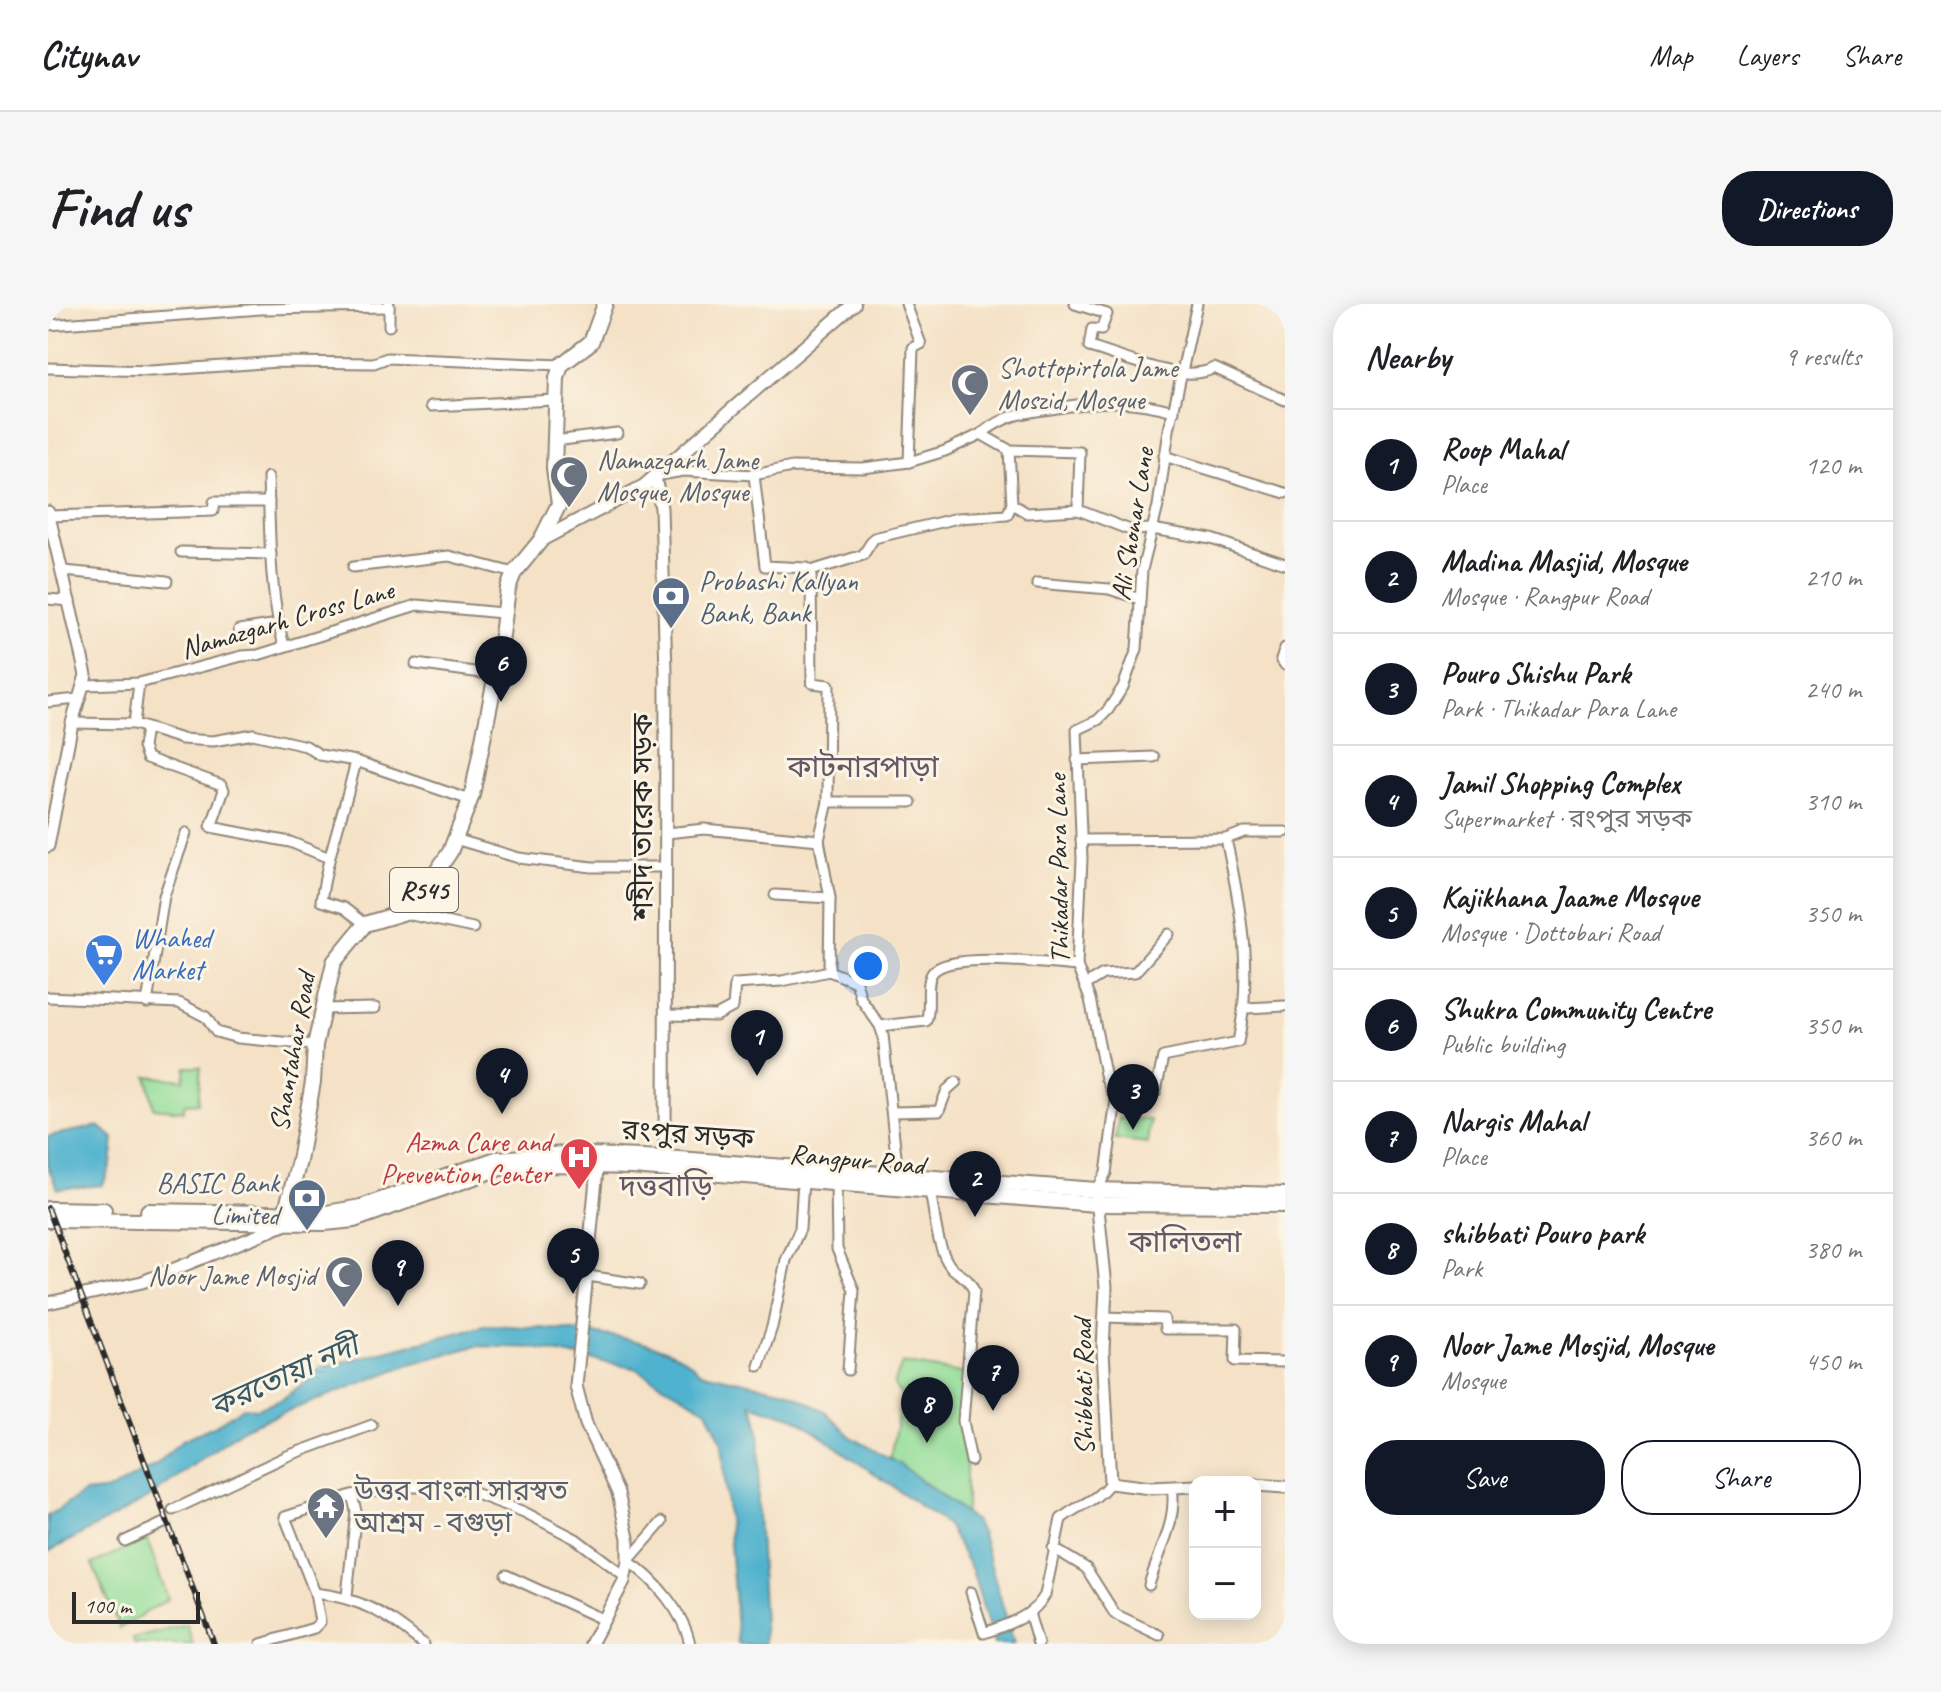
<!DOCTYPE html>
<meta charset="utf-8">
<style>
body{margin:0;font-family:Caveat,"Noto Sans Bengali",sans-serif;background:#f6f6f6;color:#202124}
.controls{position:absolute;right:24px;bottom:24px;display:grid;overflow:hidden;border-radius:16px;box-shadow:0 4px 20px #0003}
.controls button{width:72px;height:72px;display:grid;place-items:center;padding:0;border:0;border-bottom:2px solid #e0e0e0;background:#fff;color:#202124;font:40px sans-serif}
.scale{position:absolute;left:24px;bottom:20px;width:128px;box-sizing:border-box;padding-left:8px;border:4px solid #2b2b2b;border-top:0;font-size:22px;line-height:28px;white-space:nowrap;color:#2b2b2b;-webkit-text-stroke:6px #fcf5e5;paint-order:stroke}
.you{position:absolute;left:820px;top:662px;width:28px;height:28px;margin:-20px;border:6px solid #fff;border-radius:50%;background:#1a73e8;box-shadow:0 0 0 12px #1a73e833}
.badge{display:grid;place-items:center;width:52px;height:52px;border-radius:50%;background:#111827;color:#fff;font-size:26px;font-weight:700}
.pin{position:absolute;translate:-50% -66px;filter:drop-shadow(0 2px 4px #0008)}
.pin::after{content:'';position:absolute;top:42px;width:28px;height:24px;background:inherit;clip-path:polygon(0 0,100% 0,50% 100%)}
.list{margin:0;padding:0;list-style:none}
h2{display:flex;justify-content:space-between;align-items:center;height:104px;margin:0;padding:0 32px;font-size:34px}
h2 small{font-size:26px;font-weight:400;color:#757577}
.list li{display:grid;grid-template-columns:52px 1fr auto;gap:24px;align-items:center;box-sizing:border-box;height:112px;padding:0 32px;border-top:2px solid #e0e0e0}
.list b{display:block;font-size:30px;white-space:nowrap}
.list p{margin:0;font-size:26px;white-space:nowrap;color:#757577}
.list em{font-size:26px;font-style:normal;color:#757577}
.actions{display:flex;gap:16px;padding:24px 32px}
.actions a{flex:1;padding:18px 0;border:2px solid #111827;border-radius:32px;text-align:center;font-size:28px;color:#111827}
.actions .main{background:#111827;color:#fff}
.map{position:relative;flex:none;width:1237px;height:1340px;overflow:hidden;border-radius:32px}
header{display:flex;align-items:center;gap:48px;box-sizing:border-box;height:112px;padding:0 40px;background:#fff;border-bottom:2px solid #e0e0e0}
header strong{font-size:38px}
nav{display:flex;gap:44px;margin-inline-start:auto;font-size:28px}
.intro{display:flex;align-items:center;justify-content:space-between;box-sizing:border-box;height:192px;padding:0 48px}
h1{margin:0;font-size:56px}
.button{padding:20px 36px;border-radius:32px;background:#111827;color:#fff;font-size:28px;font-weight:700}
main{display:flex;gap:48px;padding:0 48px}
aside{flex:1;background:#fff;border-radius:32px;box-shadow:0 4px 20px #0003}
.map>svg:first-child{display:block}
</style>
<header>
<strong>Citynav</strong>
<nav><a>Map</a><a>Layers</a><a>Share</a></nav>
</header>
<div class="intro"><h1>Find us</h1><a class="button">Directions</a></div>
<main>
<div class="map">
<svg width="1237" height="1340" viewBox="0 0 1237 1340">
<rect width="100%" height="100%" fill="#fcf5e5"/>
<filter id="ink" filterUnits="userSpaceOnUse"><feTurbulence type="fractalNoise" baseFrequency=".0125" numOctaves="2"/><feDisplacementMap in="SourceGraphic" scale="16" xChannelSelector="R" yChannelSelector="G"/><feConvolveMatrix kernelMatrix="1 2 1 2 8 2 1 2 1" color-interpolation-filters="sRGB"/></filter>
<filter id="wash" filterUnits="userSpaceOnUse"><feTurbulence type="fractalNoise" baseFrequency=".006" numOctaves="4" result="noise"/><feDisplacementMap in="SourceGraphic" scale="32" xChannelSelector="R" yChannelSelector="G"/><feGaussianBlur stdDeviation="1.8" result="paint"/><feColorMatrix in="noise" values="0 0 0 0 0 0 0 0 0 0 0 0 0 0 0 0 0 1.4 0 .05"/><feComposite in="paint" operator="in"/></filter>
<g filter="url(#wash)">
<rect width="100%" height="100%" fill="#f4e1c6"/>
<!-- green -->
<g fill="#93dd99" stroke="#5f8462" stroke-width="2">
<path d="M138,763H153L150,799L137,800L135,807L106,804L99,772L136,776Z"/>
<path d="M1071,814L1102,816L1099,839L1067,835Z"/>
<path d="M854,1059L919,1070L913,1130L918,1161V1216L840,1163L854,1093L846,1081Z"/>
<path d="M99,1235L120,1295L72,1324L44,1260Z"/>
<path d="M139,1321L145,1340H86L85,1335Z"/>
</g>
<!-- water -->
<g fill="#4fb2ce" stroke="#3d6e7c" stroke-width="2">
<path d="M51,822L66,835L63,861L55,881L10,885L0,863V832Z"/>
<path d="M440,1021C486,1023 623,1028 651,1068L738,1087L777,1107L802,1132L853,1161L927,1217L934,1231L966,1340H946L924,1266L899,1221L747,1114L703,1100C719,1126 708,1177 710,1209C712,1253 715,1296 717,1340H690L674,1138L659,1106L586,1064L486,1044L428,1042L362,1060L194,1125L99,1195L0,1248V1212L36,1189L63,1186L110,1159L134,1136L168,1121L195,1103L208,1105L233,1096L264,1073L271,1064Z"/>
</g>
</g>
<g filter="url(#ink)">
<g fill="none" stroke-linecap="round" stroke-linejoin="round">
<!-- minor casing -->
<g stroke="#908678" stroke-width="13">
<g id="minor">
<path d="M858,0L873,40L865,44L861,158"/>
<path d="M1027,0L1059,10L1053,26L1044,25L1041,43C1074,52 1136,81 1166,64L1237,96"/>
<path d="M0,21L213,5L341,3"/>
<path d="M341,22V0"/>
<path d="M0,64L103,67L230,58L326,59L339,54L513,61"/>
<path d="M383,102L507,96"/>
<path d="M933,130C963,107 979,109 1015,103C1055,96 1086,96 1126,107"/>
<path d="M507,137L569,129"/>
<path d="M961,146L1032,148L1030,206"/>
<path d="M1116,152L1237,189"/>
<path d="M706,171L717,262L759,264L763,267L764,379L781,381L780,498L771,536"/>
<path d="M607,172L635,167L706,171L744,163L815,164L861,158L897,147L933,130L961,146L964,200L979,209L1030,206L1082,226L1104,225L1163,235L1237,260"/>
<path d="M220,173C222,229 221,287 236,342"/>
<path d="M1,212L165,207L166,198H221"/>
<path d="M133,248L223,250"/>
<path d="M305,263L401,252L466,269"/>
<path d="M16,267L119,277"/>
<path d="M763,267L815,251L826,234L910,214L959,211L964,200"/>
<path d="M989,279L1061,285L1092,295"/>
<path d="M0,295L22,297"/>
<path d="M191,326L230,320"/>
<path d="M1237,344L1233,355L1237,361"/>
<path d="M368,360L448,371"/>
<path d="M91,379L86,420L134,435L165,437L205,430L258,442L272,451L308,457L422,496"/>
<path d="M38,381L91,379L194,352L210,351L369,301L454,309"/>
<path d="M0,398L30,395"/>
<path d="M24,419L86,420"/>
<path d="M98,425L95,443L99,454L174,481L176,486L163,523L242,538L279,553"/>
<path d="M1029,456L1106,453"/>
<path d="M308,457C297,505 280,548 273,597L296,604L317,620"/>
<path d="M780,498H863"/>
<path d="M619,529L656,525L771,536"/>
<path d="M407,535L471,554L544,563H618"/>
<path d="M771,536L782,594L781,667L808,678L813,695L832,722L835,731L850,871"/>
<path d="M1033,536L1178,535L1196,528H1237"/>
<path d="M727,591L782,594"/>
<path d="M354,609L425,624"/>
<path d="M1037,681L1055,670L1087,668L1121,630"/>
<path d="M0,693L131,699L158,713L168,728L190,734L267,741"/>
<path d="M99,699L116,592L138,529"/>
<path d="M1198,704L1237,702"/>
<path d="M274,705L327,704"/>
<path d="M620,711L668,712L685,703L687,680L734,677L781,667"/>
<path d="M832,722L878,717C884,704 876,679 885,668C903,647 1001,660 1029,662"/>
<path d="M1068,796L1099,792L1108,787L1115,753L1190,738C1205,669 1193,604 1178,535"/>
<path d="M844,808L891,807L899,786L908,778"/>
<path d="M788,878L789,945L806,986L800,1066"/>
<path d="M1049,886L1058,869L1068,796L1058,775L1042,695L1029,662L1034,555L1029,426L1050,416L1060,406L1075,383L1089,345L1094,266L1110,202L1121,126L1149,0"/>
<path d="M882,888C887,910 888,939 900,959C908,972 919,969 926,987L915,1117L923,1157"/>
<path d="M540,972L592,980"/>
<path d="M1056,1013L1116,1015L1117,1025H1188L1187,1057L1237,1058"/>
<path d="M711,1062L724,1023L738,956L752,925L755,876"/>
<path d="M125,1206L239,1152L324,1121"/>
<path d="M614,1218L580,1257C607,1275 636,1309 642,1340"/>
<path d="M77,1237L116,1219"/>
<path d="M1005,1244L1038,1264L1067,1310L1111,1331"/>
<path d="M458,1271L556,1316"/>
<path d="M1101,1281C1110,1249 1130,1217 1124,1183"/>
<path d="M923,1288L936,1329C958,1321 985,1313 997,1291L1013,1215C1032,1199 1045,1200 1062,1179"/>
<path d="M267,1289C313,1294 339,1310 375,1340"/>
<path d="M299,1292L308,1207L304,1191"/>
<path d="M981,1309L990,1340"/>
<path d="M213,1340L266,1324L272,1318L267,1289L237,1213L304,1191L356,1183H410L476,1208L528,1235L577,1272"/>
</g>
</g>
<!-- tertiary casing -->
<g stroke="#908678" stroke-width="15">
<g id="tertiary">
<path d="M607,172L613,204L618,368L617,854"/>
<path d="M0,208L38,371L24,419L0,542"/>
<path d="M1049,895L1058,983L1055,1046L1062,1179L1103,1184L1147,1182"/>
<path d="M0,999L94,978L236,921"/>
<path d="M1207,1181L1237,1183"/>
<path d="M543,1340L576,1277L580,1257V1234L570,1189L538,1120L528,1082L550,855"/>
</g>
</g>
<!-- secondary casing -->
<g stroke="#908678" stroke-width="16">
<path id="secondary" d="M493,236L596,182L806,0"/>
</g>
<!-- primary casing -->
<g stroke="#908678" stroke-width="18">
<path id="primary" d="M237,910L251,857L265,778L267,741L286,658L317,620L354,609L370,595L402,548L424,491L451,355L460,284L466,269L493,236L511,200L506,164L509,74L513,61L543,38L557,0"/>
</g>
<!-- trunk casing -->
<g stroke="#908678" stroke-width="18">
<g id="trunk">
<path d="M0,905L56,906"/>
<path d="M100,907L273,910L313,903L448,855L517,850L617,854L1049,886L1237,891"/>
<path d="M0,916L277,919L306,916L452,864L501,861L584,863L1048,900L1237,901"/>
</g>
</g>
<!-- minor -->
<use href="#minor" stroke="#fff" stroke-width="9"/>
<!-- tertiary -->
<use href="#tertiary" stroke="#fff" stroke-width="11"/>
<!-- secondary -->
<use href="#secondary" stroke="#fff" stroke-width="12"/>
<!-- primary -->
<use href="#primary" stroke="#fff" stroke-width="14"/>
<!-- trunk -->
<use href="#trunk" stroke="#fff" stroke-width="14"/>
<!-- rail casing -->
<g stroke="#2b2b2b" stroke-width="6">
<path id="rail" d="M0,904L166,1340"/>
</g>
<!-- rail -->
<use href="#rail" stroke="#fcf5e5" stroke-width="3" stroke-dasharray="9" stroke-linecap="butt"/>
</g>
</g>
<!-- icons -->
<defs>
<g id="mosque-pin" transform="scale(2)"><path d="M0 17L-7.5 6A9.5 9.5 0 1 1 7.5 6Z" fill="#6b7280" stroke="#fcf5e5"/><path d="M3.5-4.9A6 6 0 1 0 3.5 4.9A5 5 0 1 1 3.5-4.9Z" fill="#fff"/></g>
<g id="bank-pin" transform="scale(2)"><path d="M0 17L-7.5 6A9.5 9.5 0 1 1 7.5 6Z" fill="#5c6f8a" stroke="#fcf5e5"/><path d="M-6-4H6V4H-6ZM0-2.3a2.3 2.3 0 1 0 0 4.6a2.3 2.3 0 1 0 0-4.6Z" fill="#fff"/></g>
<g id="supermarket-pin" transform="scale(2)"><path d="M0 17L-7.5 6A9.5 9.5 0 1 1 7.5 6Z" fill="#3f7fe0" stroke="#fcf5e5"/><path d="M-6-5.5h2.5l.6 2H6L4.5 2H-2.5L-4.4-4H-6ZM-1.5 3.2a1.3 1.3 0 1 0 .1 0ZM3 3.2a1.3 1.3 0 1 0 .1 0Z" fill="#fff"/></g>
<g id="hospital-pin" transform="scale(2)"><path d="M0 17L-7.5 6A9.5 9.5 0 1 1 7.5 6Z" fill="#e0444e" stroke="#fcf5e5"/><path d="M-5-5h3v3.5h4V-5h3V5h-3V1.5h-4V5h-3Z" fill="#fff"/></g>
<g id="temple-pin" transform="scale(2)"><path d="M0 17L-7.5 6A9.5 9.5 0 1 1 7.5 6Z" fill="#6b7280" stroke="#fcf5e5"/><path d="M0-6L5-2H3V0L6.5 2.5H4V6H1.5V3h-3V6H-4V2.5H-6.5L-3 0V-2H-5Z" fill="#fff"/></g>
</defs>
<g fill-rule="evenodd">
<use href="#mosque-pin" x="922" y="79"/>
<use href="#mosque-pin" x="521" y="171"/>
<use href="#bank-pin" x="623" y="292"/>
<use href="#supermarket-pin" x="56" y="649"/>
<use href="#hospital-pin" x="531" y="853"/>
<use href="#bank-pin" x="259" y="894"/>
<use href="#mosque-pin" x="296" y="971"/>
<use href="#temple-pin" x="278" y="1202"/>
</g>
<g text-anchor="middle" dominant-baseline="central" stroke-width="6" stroke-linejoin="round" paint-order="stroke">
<!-- shield labels -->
<rect fill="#fcf5e5" stroke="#6a6863" stroke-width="2" x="342" y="564" width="68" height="44" rx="6"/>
<g font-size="26" font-weight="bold" fill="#2b2b2b">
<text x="376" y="586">R545</text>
</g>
<!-- worship labels -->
<g font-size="28" fill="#5b616d" stroke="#fcf5e5" text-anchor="start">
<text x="950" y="63">Shottopirtola Jame<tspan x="950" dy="32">Moszid, Mosque</tspan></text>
<text x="549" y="155">Namazgarh Jame<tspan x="549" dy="32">Mosque, Mosque</tspan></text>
<text x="268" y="971" text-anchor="end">Noor Jame Mosjid</text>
<text x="306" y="1186">উত্তর বাংলা সারস্বত<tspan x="306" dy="32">আশ্রম - বগুড়া</tspan></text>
</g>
<!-- street labels -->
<g font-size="28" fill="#2b2b2b" stroke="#fcf5e5">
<text transform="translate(1084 220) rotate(-81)">Ali Shonar Lane</text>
<text transform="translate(239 315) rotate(-16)">Namazgarh Cross Lane</text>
<text transform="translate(594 513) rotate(-90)">শহীদ তারেক সড়ক</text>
<text transform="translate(1010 565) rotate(-91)">Thikadar Para Lane</text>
<text transform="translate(244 748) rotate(-80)">Shantahar Road</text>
<text transform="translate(640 830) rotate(4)">রংপুর সড়ক</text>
<text transform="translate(809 855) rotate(5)">Rangpur Road</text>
<text transform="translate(1035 1083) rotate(-91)">Shibbati Road</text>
</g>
<!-- service labels -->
<g font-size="28" fill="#4e5e75" stroke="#fcf5e5" text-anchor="start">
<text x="651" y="276">Probashi Kallyan<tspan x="651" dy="32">Bank, Bank</tspan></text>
<text x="231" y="878" text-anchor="end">BASIC Bank<tspan x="231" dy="32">Limited</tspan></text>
</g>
<!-- shop labels -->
<g font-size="28" fill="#366cbe" stroke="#fcf5e5" text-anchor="start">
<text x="84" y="633">Whahed<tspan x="84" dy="32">Market</tspan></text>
</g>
<!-- health labels -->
<g font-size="28" fill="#be3a42" stroke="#fcf5e5" text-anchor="end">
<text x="503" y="837">Azma Care and<tspan x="503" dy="32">Prevention Center</tspan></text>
</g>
<!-- neighbourhood labels -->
<g font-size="30" fill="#645866" stroke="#fcf5e5">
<text x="815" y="463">কাটনারপাড়া</text>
<text x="618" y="882">দত্তবাড়ি</text>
<text x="1137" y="938">কালিতলা</text>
</g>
<!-- water labels -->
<g font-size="30" font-style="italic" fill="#385a64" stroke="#fcf5e5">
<text transform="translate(236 1072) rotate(-24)">করতোয়া নদী</text>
</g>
</g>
</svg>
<div class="controls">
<button>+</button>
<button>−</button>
</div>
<div class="scale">100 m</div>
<div class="you"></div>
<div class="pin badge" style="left:709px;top:772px">1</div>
<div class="pin badge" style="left:927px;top:913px">2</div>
<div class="pin badge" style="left:1085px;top:826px">3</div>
<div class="pin badge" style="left:454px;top:810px">4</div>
<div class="pin badge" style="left:525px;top:990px">5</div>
<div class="pin badge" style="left:453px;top:398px">6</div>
<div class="pin badge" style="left:945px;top:1107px">7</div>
<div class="pin badge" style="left:879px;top:1139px">8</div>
<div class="pin badge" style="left:350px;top:1002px">9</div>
</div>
<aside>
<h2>Nearby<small>9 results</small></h2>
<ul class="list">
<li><span class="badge">1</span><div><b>Roop Mahal</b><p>Place</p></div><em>120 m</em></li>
<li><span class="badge">2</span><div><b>Madina Masjid, Mosque</b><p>Mosque · Rangpur Road</p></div><em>210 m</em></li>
<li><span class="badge">3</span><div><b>Pouro Shishu Park</b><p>Park · Thikadar Para Lane</p></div><em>240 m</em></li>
<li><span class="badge">4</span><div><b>Jamil Shopping Complex</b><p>Supermarket · রংপুর সড়ক</p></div><em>310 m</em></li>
<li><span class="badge">5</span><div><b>Kajikhana Jaame Mosque</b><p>Mosque · Dottobari Road</p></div><em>350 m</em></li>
<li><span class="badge">6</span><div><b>Shukra Community Centre</b><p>Public building</p></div><em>350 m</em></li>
<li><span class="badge">7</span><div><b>Nargis Mahal</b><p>Place</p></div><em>360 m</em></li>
<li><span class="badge">8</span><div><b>shibbati Pouro park</b><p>Park</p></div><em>380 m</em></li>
<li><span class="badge">9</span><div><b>Noor Jame Mosjid, Mosque</b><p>Mosque</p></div><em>450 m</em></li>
</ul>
<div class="actions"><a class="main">Save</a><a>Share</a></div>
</aside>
</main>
